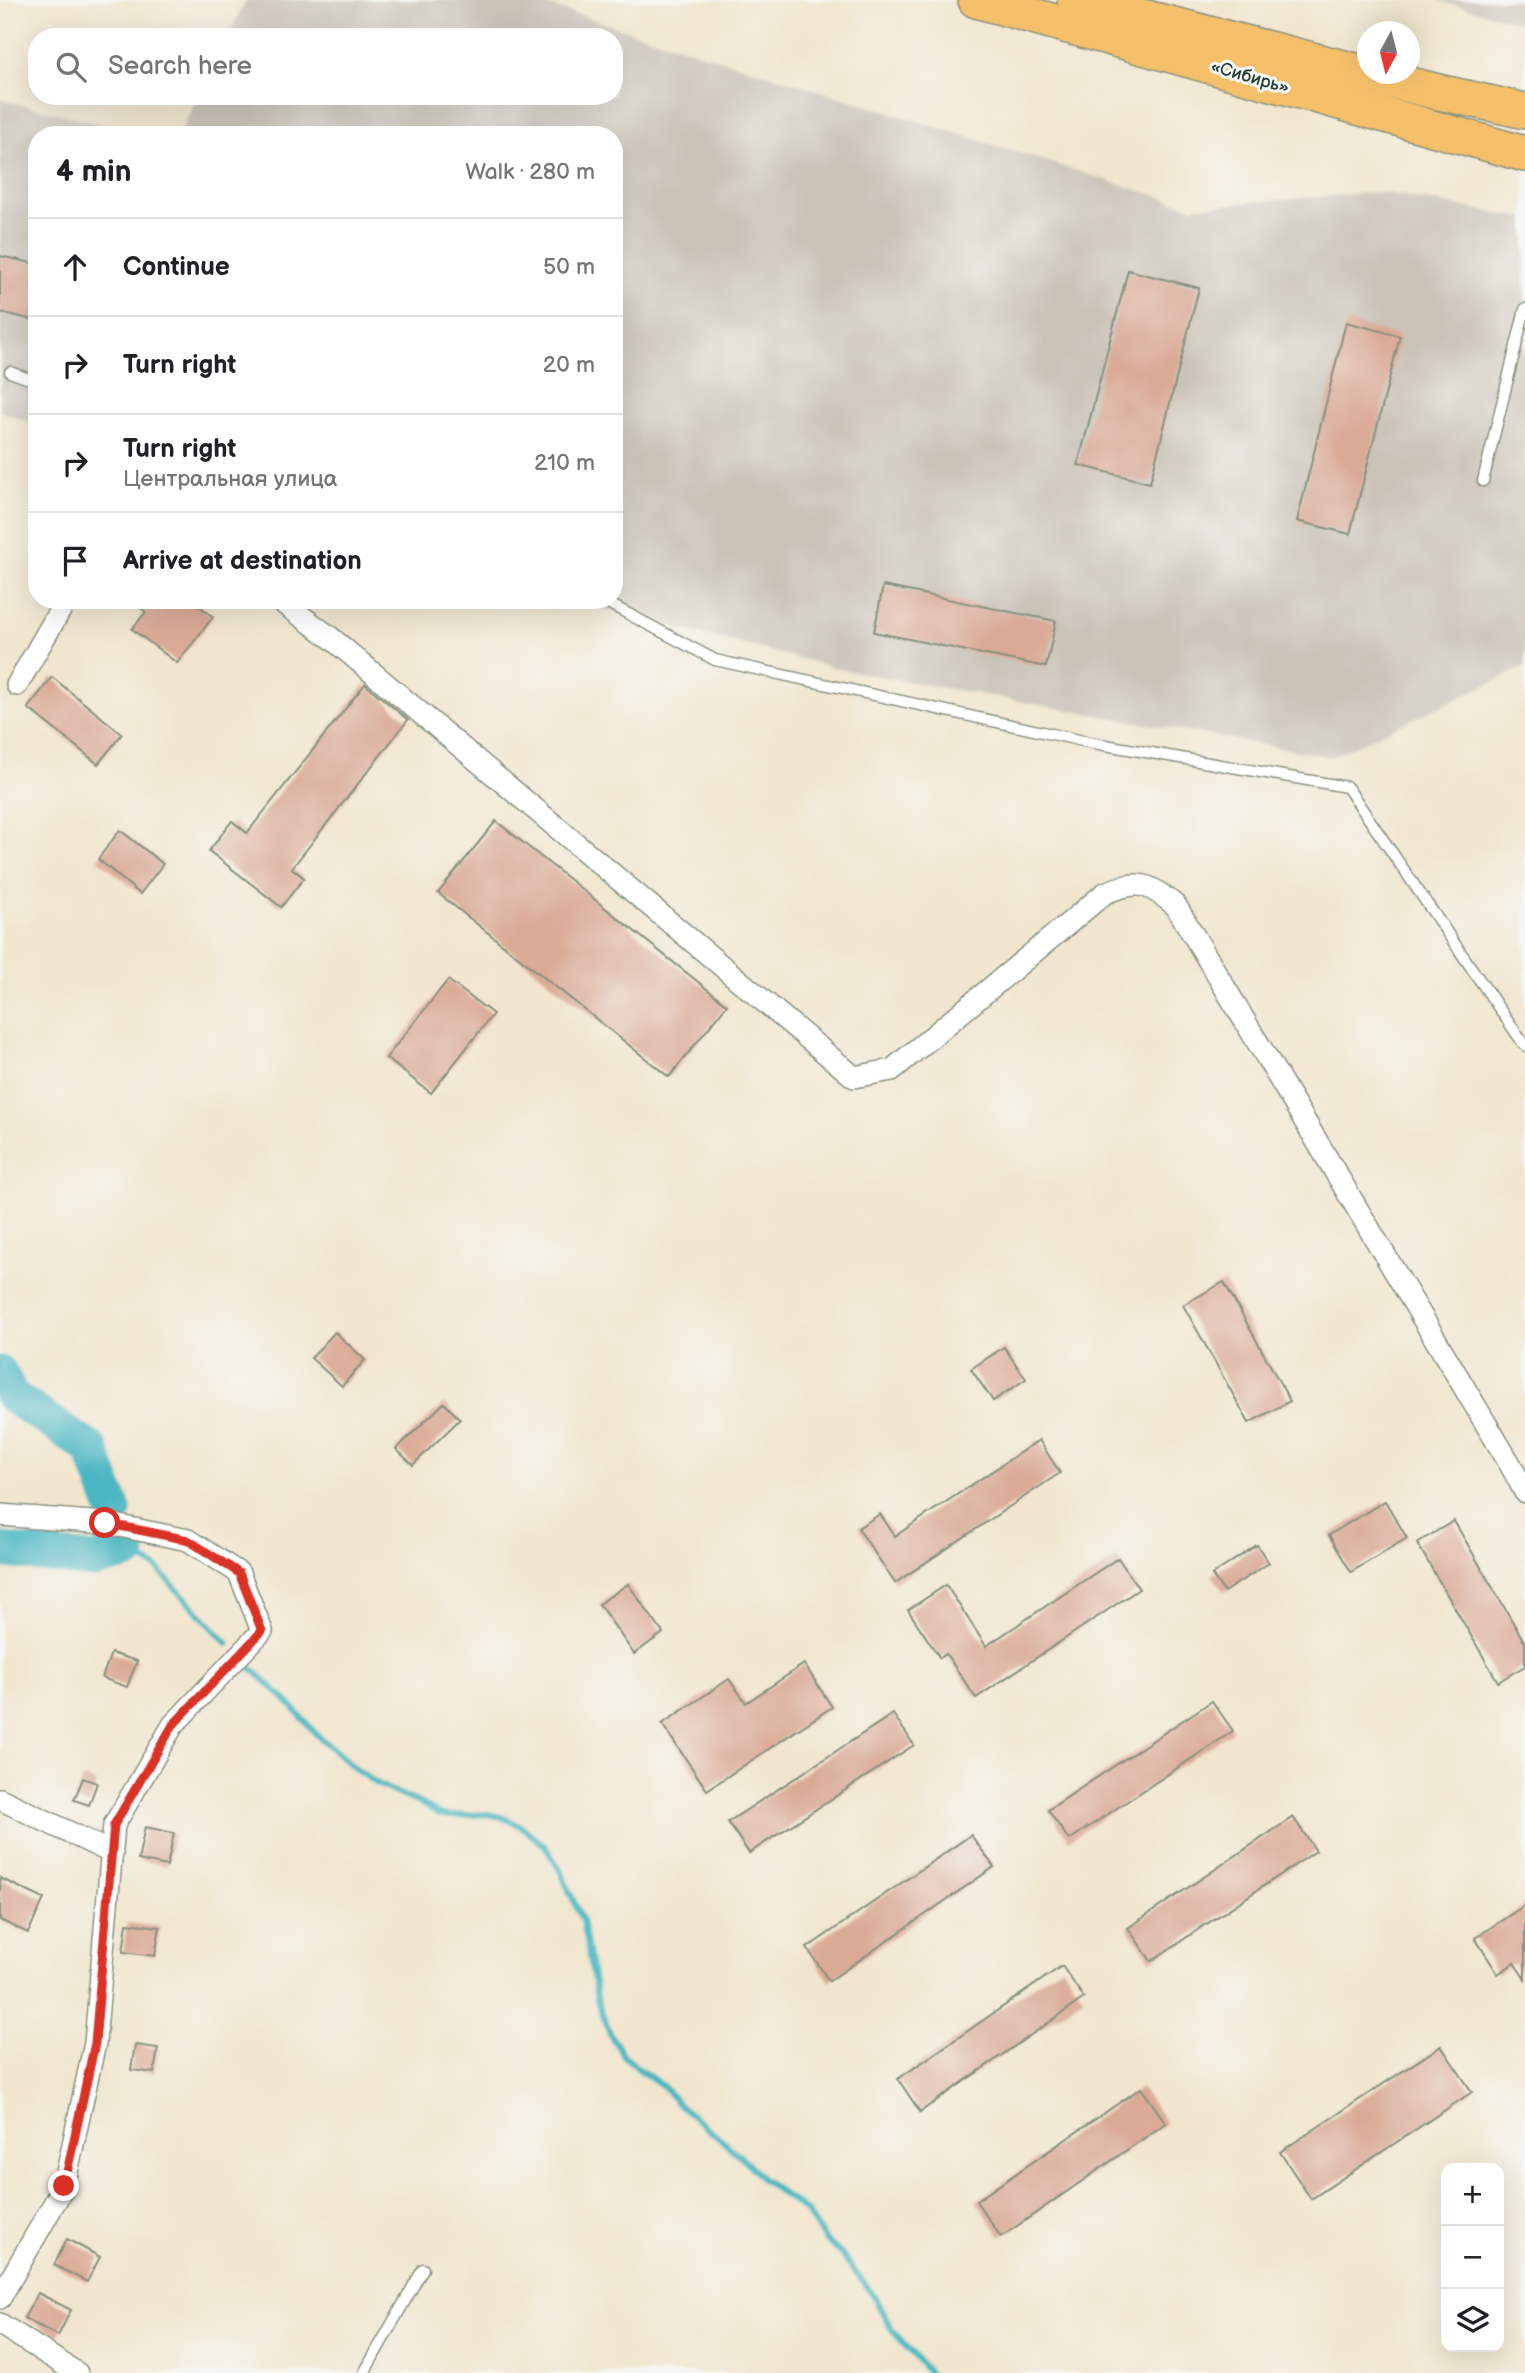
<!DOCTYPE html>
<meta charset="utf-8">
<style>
body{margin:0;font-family:"Balsamiq Sans",sans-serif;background:#f2f2f2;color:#202124}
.controls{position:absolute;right:21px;bottom:21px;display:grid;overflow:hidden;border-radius:14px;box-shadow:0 7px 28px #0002}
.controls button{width:63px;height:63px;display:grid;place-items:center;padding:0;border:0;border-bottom:2px solid #e0e0e0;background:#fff;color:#202124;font:35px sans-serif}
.compass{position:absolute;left:1357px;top:21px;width:63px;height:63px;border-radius:50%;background:#fff;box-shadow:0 7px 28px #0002;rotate:187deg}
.stop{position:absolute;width:21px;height:21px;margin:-16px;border:5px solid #d93025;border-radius:50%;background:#fff}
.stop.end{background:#d93025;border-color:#fff;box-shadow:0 2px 7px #0008}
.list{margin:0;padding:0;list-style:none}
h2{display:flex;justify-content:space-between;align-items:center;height:91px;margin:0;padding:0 28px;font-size:30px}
h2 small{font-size:23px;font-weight:400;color:#757577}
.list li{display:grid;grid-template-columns:46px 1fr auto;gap:21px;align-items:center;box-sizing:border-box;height:98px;padding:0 28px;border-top:2px solid #e0e0e0}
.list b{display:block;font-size:26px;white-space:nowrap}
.list p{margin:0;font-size:23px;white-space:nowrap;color:#757577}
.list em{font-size:23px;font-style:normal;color:#757577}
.icon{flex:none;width:38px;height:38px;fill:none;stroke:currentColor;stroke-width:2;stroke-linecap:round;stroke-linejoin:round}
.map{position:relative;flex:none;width:1525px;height:2373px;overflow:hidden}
.search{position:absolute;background:#fff;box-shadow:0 7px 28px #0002;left:28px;top:28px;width:595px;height:77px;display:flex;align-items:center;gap:18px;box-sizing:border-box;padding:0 24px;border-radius:28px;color:#757577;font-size:26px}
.panel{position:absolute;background:#fff;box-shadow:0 7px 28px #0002;left:28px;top:126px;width:595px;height:483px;border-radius:28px}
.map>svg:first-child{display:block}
</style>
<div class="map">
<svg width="1525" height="2373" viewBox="0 0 1525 2373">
<rect width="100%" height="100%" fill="#f6f6f2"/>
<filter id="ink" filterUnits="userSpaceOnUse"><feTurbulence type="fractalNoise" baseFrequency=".0143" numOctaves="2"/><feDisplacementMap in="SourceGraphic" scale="14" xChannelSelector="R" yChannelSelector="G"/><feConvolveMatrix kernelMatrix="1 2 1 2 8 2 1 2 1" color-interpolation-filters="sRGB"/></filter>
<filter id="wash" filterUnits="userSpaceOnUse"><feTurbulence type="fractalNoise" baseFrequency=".00686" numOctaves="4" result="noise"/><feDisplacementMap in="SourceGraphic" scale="28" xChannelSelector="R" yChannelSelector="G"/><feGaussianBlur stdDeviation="1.57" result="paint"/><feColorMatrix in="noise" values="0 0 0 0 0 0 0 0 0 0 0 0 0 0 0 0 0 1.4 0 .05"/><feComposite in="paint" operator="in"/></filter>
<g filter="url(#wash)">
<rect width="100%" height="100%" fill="#f1e5cd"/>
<!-- industrial -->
<g fill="#cac3b8">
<path d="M246,0H531L1192,207L1380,192L1525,218V667L1331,757L844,670L568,600H614V135H179L198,96H614V37H228Z"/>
<path d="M1436,0H1525V24Z"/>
<path d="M0,99L143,135H37V424L0,411Z"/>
</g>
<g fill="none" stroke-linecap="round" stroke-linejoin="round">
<!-- stream -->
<g stroke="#48b6c1" stroke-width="6">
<path d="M129,1552L157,1568L228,1644"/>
<path d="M249,1666L290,1704L316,1734L357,1770L379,1785L428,1807L438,1814L449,1816L488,1814L501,1817L521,1826L545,1846L560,1870L582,1920L598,2003L611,2036L624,2056L640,2070L663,2086L677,2103L746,2161L761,2178L807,2212L824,2239L841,2254L871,2292L893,2331L929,2373"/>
</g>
<!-- river -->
<g stroke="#48b6c1" stroke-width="35">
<path d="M0,1373L13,1397L91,1449L114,1510"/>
<path d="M0,1550L94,1561L129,1552L126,1543"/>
</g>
</g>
<g id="blocks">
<!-- building -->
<g fill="#daaa96">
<path d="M0,256L37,264V321L0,312Z"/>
<path d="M1128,270L1199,288L1150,483L1078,465Z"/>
<path d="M1346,322L1400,336L1350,534L1297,521Z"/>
<path d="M883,586L1056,621L1046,667L874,632Z"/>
<path d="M130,600H192L213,617L177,663L132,629L146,612Z"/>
<path d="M52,677L122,734L98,764L28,708Z"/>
<path d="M365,684L408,720L292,868L304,878L281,907L209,851L232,821L247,833Z"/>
<path d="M496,821L727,1005L669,1077L438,893Z"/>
<path d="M120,830L163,864L140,894L98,859Z"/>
<path d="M448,980L493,1014L431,1093L386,1058Z"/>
<path d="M1224,1282L1290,1401L1249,1423L1183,1305Z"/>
<path d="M335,1332L365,1360L342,1386L311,1358Z"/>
<path d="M1004,1347L1026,1379L993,1401L971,1369Z"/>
<path d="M444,1403L460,1419L413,1465L396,1449Z"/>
<path d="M1039,1440L1060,1473L895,1583L858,1528L880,1514L895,1536Z"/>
<path d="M1385,1501L1407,1538L1351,1572L1329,1535Z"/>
<path d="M1454,1521L1525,1643V1666L1498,1682L1417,1543Z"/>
<path d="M1257,1545L1269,1563L1224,1592L1212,1575Z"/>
<path d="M1118,1558L1139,1589L976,1698L946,1654L940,1658L908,1610L946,1585L986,1646Z"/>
<path d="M628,1584L663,1633L634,1654L599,1604Z"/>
<path d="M111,1653L137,1661L127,1687L102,1678Z"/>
<path d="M804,1664L832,1707L707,1790L662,1724L729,1679L746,1703Z"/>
<path d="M1212,1701L1233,1731L1069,1840L1048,1810Z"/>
<path d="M893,1714L914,1745L749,1853L728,1822Z"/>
<path d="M83,1778L97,1783L89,1805L74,1800Z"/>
<path d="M1293,1817L1316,1851L1151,1961L1128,1928Z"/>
<path d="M145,1827L174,1833L167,1866L138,1860Z"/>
<path d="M971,1835L994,1867L829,1981L807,1948Z"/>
<path d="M0,1878L44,1899L28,1933L0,1920Z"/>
<path d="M1525,1905V1979L1514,1963L1498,1974L1475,1938Z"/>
<path d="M127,1923L160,1927L155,1956L123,1952Z"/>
<path d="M1062,1966L1084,1998L920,2112L898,2079Z"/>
<path d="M135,2045L158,2048L154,2073L131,2070Z"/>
<path d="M1441,2046L1472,2092L1311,2199L1280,2152Z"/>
<path d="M1141,2088L1166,2123L1001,2237L976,2201Z"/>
<path d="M67,2239L100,2257L87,2282L54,2265Z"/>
<path d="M38,2293L71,2310L58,2336L24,2318Z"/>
</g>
</g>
</g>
<g filter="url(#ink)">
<use href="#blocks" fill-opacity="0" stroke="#889180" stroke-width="2"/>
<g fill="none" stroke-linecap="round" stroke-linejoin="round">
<!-- service casing -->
<g stroke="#889180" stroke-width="13">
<g id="service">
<path d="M10,372L37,382"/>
<path d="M1483,481L1525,309"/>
<path d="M602,600L715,660L1088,742L1347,787L1525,1046"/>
<path d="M364,2373L423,2269"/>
</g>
</g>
<!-- minor casing -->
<g stroke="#889180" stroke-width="24">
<g id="minor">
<path d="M279,600L330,637L854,1077L892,1070L1105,893C1139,879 1148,883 1176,906L1510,1464L1525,1492"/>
<path d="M17,685L66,600"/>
<path d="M0,1515L105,1523L188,1540L239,1573L262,1631L173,1725L114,1825L95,2043L64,2186L0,2298"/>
<path d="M0,1799L112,1853"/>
<path d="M0,2324L77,2373"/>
</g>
</g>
<!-- trunk casing -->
<g stroke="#889180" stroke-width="38">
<g id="trunk">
<path d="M976,0L1525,154"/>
<path d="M1075,0L1434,91L1525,111"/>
</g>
</g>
<!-- service -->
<use href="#service" stroke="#fff" stroke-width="10"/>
<!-- minor -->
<use href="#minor" stroke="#fff" stroke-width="21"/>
<!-- trunk -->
<use href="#trunk" stroke="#f6c06b" stroke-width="35"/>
</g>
</g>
<g fill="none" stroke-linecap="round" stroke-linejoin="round" filter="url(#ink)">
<!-- route -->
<path stroke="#d93025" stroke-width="9" d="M64,2186L95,2043L114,1825L173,1725L262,1631L239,1573L188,1540L105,1523"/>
</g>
<g text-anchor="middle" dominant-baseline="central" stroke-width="6" stroke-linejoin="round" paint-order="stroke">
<!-- street labels -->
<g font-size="18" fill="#1f3d34" stroke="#f6f6f2">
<text transform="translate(1250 77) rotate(16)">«Сибирь»</text>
</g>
</g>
</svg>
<div class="controls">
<button>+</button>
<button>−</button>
<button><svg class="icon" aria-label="layers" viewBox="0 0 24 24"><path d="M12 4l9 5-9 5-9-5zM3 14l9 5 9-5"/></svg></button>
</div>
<svg class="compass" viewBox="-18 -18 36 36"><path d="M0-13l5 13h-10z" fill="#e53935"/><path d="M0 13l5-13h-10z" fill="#757577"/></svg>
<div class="stop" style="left:105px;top:1523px"></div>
<div class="stop end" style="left:64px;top:2186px"></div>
<div class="search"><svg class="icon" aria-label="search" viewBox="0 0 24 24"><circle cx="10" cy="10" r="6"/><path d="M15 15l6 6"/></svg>Search here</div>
<section class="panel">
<h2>4 min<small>Walk · 280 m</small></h2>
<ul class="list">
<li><svg class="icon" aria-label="ahead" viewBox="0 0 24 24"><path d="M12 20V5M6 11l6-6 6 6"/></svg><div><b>Continue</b></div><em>50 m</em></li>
<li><svg class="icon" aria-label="right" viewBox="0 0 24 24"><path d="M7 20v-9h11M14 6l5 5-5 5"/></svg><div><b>Turn right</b></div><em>20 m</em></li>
<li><svg class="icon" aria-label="right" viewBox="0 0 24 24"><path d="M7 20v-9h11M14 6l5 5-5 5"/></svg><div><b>Turn right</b><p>Центральная улица</p></div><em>210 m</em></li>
<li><svg class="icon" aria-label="arrive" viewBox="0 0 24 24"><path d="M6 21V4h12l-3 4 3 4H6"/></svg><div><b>Arrive at destination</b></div></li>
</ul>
</section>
</div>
